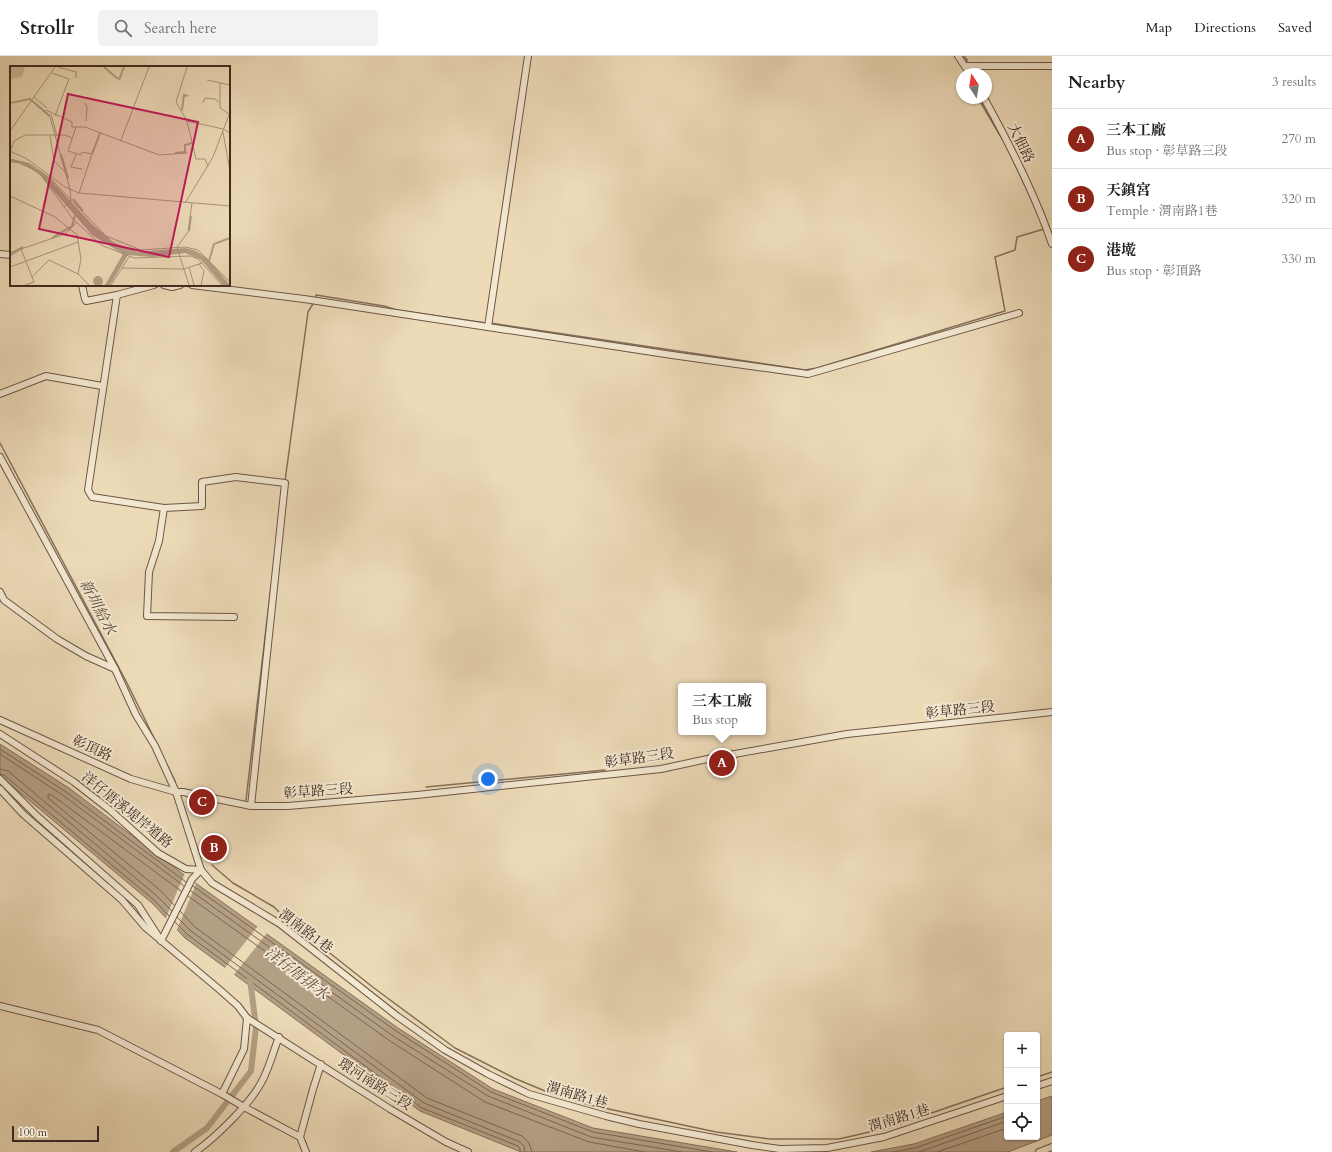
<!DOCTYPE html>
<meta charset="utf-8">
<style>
body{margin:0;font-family:Cardo,"Noto Serif TC",serif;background:#f2f2f2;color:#202124}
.controls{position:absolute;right:12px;bottom:12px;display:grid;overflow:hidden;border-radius:4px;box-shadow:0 1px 3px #0004}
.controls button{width:36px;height:36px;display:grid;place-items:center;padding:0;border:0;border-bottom:1px solid #e0e0e0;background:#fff;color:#202124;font:20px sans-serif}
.compass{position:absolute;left:956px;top:12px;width:36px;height:36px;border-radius:50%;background:#fff;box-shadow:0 1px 3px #0004;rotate:348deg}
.scale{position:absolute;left:12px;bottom:10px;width:87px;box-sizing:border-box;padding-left:4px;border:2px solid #412a20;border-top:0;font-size:11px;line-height:14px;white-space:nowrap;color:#412a20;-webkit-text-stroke:3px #f3e8d1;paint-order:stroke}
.you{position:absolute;left:488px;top:723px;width:14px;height:14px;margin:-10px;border:3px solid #fff;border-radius:50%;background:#1a73e8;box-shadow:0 0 0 6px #1a73e833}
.badge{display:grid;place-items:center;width:26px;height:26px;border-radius:50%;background:#8f2418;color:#fff;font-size:13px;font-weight:700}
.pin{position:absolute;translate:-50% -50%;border:2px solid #fff;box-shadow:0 1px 4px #0006}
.popup{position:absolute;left:678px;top:627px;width:88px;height:52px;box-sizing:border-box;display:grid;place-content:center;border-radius:4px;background:#fff;filter:drop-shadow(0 1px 3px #0005);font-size:13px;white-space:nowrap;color:#757577}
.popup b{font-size:15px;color:#202124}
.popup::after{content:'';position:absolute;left:50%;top:100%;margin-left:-8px;border:8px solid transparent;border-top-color:#fff}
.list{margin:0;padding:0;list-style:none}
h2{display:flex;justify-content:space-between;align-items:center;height:52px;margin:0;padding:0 16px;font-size:17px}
h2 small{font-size:13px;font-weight:400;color:#757577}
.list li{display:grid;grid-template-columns:26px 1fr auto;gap:12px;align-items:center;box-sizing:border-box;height:60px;padding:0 16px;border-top:1px solid #e0e0e0}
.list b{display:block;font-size:15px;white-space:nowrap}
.list p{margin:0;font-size:13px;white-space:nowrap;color:#757577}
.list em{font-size:13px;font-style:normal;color:#757577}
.icon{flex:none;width:22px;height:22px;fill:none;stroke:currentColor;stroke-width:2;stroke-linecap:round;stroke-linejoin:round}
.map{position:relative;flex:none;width:1052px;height:1096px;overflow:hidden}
header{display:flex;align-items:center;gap:24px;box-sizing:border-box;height:56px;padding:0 20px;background:#fff;border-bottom:1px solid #e0e0e0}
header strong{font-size:19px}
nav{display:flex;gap:22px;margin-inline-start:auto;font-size:14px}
.search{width:280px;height:36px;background:#f2f2f2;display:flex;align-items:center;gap:10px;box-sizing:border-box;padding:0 14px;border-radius:4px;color:#757577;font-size:15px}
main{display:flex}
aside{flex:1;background:#fff}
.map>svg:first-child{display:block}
</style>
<header>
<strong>Strollr</strong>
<div class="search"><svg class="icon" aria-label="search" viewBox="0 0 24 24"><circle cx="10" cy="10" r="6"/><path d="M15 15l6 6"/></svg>Search here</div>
<nav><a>Map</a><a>Directions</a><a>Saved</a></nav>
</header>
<main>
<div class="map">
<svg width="1052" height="1096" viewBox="0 0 1052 1096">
<rect width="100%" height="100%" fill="#eddbb8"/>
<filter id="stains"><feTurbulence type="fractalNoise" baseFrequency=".005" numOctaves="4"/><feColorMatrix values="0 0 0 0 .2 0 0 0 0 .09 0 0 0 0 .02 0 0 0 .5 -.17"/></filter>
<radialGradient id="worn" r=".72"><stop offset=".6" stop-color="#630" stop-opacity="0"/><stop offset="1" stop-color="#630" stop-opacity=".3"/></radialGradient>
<!-- water -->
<g fill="#b39f84" stroke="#85705c">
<path d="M0,688L69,732L183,818L398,972L493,1033L593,1072L737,1096H521L420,1055L185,882L152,847L0,720Z"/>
<path d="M1052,1040V1079L1008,1096H871L914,1088L1007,1056V1081H1037V1045Z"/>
</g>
<!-- pier -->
<g fill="#eddbb8">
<path d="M185,817L196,828L176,876L165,864Z"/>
<path d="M258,870L267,877L233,920L224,913Z"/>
</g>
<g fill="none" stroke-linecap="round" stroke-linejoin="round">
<!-- shore -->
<g stroke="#7a6452" stroke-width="1">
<path d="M0,693L66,736L186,826"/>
<path d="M0,698L64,740L184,830"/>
<path d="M0,713L8,715L157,840L172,855"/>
<path d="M0,718L4,719L154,844L169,860"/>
<path d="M193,830L396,975L491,1036L593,1076L712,1096"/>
<path d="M191,835L393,980L488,1040L591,1081L682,1096"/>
<path d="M188,840L390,985L485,1046L589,1086L645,1096"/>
<path d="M174,849L161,835L48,742V739L50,738L60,745L181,835"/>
<path d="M180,855L195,871L427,1042L522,1080L529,1087L532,1096"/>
<path d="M177,861L191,875L424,1047L520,1086L524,1090L525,1096"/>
<path d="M175,866L188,879L422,1052L518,1090L520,1093V1096"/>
<path d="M893,1096L915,1092L1007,1060"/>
<path d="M919,1096L1007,1065"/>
<path d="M937,1096L1007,1072"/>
</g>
<!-- stream -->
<g stroke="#85705c" stroke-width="1.5">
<path d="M964,0L967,4L966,8"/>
<path d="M978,42L1007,91L1038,158"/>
<path d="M315,243L316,239L384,250L397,254L486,267"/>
<path d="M490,267L805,314L817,312L1005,255L995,201L1015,194L1017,181L1044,173"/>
<path d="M0,387L127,627L157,688"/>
<path d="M285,425L308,256L314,246"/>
<path d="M160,695L175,725"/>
<path d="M426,731L605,714"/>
<path d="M246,744L271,530"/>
<path d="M212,809L233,827L274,851L283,860L374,932L455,992L514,1022L545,1035L590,1049L716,1076L770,1083H839L891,1071L1007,1031"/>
<path d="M1037,1021L1052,1016"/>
</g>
<!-- canal -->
<path stroke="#b39f84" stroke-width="6" d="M173,1096L207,1072L251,1015L256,971L250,923"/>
<!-- minor casing -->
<g stroke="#6c5646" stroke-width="8">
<g id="minor">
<path d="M958,0L970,18"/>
<path d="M966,10H1052"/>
<path d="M984,42C1010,89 1035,138 1052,188"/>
<path d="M0,198L11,199"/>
<path d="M82,229L85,243L86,245L117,239"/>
<path d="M154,229L117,239L88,434L92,441L164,452L202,450V426L236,421L285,427L251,750"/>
<path d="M164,229L172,231L180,229"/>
<path d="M192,229L304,243L672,299L808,318L1019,257"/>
<path d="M488,271L528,0"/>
<path d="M0,338L46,320L102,330"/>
<path d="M0,401L115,613L136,659L155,690L176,736L201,814L212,827L280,868L397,960L445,994L488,1018L529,1038L606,1060L639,1068L752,1089L780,1093L827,1092L884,1081L1007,1040"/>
<path d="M164,452L159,485L149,516L147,560L234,561"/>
<path d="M0,536L4,544L57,583L86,600L115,613"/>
<path d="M0,664L131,723L176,736H183L251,750H288L417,739L661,713L712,702L847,678L1052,656"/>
<path d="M0,678L74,726L110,754L158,797L186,813L201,814"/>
<path d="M0,723L37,760L138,849L158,880"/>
<path d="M0,733L23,758L122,844L145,871L220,934L238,950L247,962L390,1053L446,1086L468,1096"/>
<path d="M161,885L192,823L201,814"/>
<path d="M0,950L98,974L222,1038L244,1051L300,1081"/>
<path d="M1037,1030L1052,1025"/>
<path d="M222,1038L244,993L247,962"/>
<path d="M195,1096C215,1082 250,1048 261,1027C269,1013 273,996 279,981"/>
<path d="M306,1096L300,1081L313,1033L321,1008"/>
<path d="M1039,1096L1052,1091"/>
</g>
</g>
<!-- minor -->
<use href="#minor" stroke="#f3e8d1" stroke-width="6"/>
</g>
<g text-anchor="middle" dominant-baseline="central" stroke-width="4" stroke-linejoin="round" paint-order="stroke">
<!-- street labels -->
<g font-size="14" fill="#412a20" stroke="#f3e8d1">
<text transform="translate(1021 87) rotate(64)">大佃路</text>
<text transform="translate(960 654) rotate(-6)">彰草路三段</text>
<text transform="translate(92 692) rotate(25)">彰頂路</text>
<text transform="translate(639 702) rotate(-8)">彰草路三段</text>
<text transform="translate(318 735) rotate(-4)">彰草路三段</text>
<text transform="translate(127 754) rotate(39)">洋仔厝溪堤岸道路</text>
<text transform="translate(306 875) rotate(37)">渭南路1巷</text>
<text transform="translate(375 1028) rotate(32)">環河南路三段</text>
<text transform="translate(577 1039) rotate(16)">渭南路1巷</text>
<text transform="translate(899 1062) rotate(-17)">渭南路1巷</text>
</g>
<!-- water labels -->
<g font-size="15" font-style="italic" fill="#5e4739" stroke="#f3e8d1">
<text transform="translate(98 551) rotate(62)">新圳給水</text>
<text transform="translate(297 917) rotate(38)">洋仔厝排水</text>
</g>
</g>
<!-- overview -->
<g transform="translate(10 10)">
<rect width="220" height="220" fill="#eddbb8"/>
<path d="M0,1H15L12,11L0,13Z" fill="#d0bd9e"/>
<path d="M0,93L17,97L37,110L82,158L103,176L128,186L175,182L186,185L198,193L220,219H213L190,193L175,187L142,191L118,189L100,219H95L113,188L82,169L28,107L12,98L0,96ZM83 215a5 5 0 1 1 10 0a5 5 0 1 1-10 0Z" fill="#b39f84"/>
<path fill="none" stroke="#b39f84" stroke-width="2" d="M94,1L108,13M109,14L114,1M0,37L20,33L40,50M172,44L174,29L178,30M165,87L175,86V79L182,77M51,88L58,112M82,88L90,67M63,133L73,145M179,165L181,150M42,172L62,160L65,149M0,188L13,181M199,195L204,178L220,172"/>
<path fill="none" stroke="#a8947b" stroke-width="1" d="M48,1L66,6V12M177,1L166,36L177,55L186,93H195L198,100M42,7L59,13L45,50M197,14L220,19M210,17V42L219,48M24,31L37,42M22,35L40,51L60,123L61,134L54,141M75,37L77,41L76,55M193,37L195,32L205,33L209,36M36,44L62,56V61H66M41,48L47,70M177,55L213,63L220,67M0,65L45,1M213,66L220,105M40,70L44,95L55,106M111,74L139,1M0,85L17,93L55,121L69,127L220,140M0,85L4,75L15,69H55L62,72M66,88L61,101L72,103M0,93L20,98L40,112L96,170L131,184L175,181L188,184L220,216M11,98L21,102L35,112M33,112L63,153L91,179L124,192L181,190L188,193L212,219M69,127L82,88L72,86L71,89L58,85L66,61H75L149,89L177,87M0,130L45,151L67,169L71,193L68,208M175,137L203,91L220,46M167,181L178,166L182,137M167,181L179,219M11,183L24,216L15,219M0,190L11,183L55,168L67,156M39,194L68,208L79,219M189,198L194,205L191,219M0,201L68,176M179,201L184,219M112,202L174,203L192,197M22,211L39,194M101,219L119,191"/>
<path fill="#c2185b" fill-opacity="0.15" stroke="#c2185b" stroke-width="2" d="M58,28L188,56L159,191L29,163Z"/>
<rect width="220" height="220" fill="none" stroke="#412a20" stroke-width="2"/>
</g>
<rect width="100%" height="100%" filter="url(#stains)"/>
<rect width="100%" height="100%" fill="url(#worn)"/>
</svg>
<div class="controls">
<button>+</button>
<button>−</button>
<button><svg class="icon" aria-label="locate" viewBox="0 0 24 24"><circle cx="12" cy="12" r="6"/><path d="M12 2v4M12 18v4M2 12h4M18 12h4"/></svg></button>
</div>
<svg class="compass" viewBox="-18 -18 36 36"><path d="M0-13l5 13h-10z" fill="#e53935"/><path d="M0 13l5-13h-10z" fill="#757577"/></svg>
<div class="scale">100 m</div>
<div class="you"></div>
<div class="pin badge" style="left:722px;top:707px">A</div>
<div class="popup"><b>三本工廠</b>Bus stop</div>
<div class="pin badge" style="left:214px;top:792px">B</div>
<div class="pin badge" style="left:202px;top:746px">C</div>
</div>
<aside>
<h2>Nearby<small>3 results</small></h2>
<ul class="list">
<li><span class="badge">A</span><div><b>三本工廠</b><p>Bus stop · 彰草路三段</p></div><em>270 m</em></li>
<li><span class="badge">B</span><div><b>天鎮宮</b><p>Temple · 渭南路1巷</p></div><em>320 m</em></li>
<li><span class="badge">C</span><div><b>港墘</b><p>Bus stop · 彰頂路</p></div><em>330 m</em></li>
</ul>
</aside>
</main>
